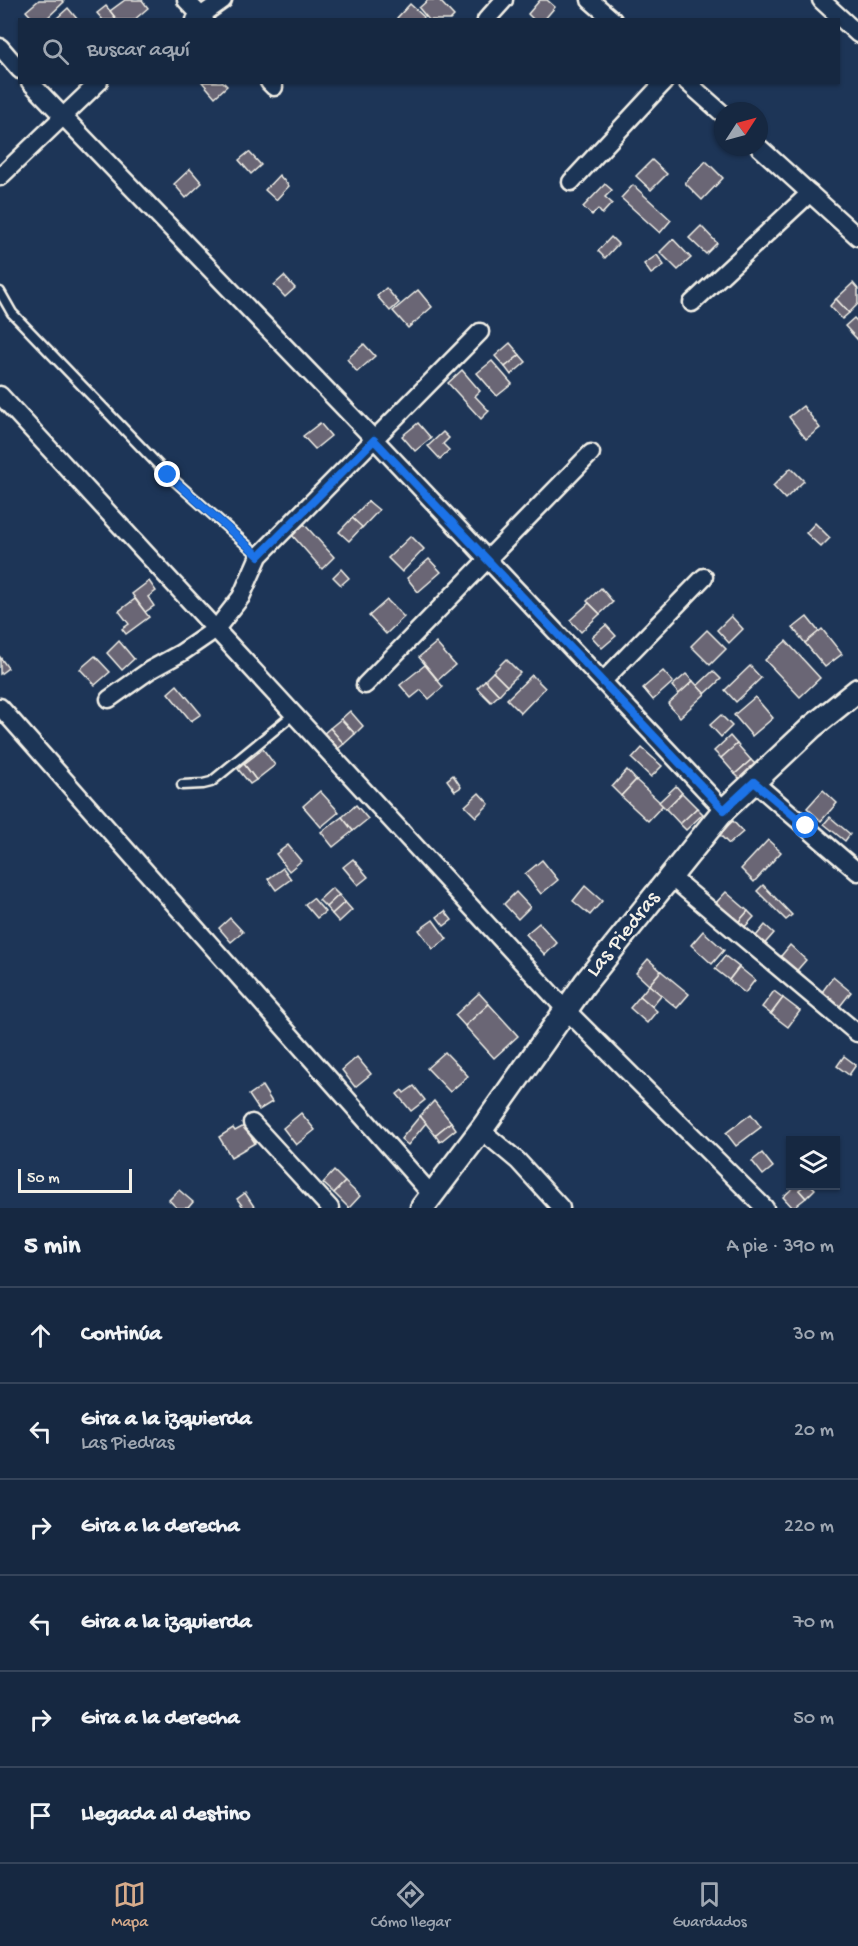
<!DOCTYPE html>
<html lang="es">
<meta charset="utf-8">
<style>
body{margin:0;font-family:"Gochi Hand",sans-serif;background:#1f3048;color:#f1f3f6}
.controls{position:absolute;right:18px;bottom:18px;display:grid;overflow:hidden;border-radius:0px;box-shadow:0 2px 4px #0004}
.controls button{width:54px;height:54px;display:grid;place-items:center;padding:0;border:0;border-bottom:2px solid #35445a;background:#162841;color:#f1f3f6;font:30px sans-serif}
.compass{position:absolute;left:714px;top:102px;width:54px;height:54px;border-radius:50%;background:#162841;box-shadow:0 2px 4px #0004;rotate:54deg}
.scale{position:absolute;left:18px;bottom:15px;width:114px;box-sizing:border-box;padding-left:6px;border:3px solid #f4f1e8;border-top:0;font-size:16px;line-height:21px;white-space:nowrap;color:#f4f1e8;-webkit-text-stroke:4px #1d3557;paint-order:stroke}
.stop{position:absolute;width:18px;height:18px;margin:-14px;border:4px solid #1a73e8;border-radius:50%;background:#fff}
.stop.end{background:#1a73e8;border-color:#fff;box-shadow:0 2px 6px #0008}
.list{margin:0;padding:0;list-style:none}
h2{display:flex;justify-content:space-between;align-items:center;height:78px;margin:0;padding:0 24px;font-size:26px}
h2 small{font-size:20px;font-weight:400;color:#9ea6b1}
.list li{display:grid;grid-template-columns:39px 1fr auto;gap:18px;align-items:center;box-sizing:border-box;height:96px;padding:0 24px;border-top:2px solid #35445a}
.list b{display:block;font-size:22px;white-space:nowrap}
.list p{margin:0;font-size:20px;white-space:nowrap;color:#9ea6b1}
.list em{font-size:20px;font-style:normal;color:#9ea6b1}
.icon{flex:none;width:33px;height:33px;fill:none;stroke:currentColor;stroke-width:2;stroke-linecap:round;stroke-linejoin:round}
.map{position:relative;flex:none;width:858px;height:1208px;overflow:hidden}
.search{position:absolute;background:#162841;box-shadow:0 2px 4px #0004;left:18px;right:18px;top:18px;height:66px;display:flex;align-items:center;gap:15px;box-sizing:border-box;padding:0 21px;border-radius:0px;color:#9ea6b1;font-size:22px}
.sheet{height:654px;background:#162841}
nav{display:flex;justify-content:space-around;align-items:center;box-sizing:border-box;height:84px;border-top:2px solid #35445a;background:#162841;font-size:16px;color:#9ea6b1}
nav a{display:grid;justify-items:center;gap:3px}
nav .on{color:#d6ab8b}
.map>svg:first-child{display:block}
</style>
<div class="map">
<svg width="858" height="1208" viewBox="0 0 858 1208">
<rect width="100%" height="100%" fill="#1d3557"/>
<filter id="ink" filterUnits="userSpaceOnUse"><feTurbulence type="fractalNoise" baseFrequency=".0167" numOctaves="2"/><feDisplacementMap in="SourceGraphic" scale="12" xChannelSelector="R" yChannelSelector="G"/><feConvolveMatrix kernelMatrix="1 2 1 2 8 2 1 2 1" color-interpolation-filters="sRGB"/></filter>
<g filter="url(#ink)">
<!-- building -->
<g fill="#6a6675" stroke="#f4f1e8" stroke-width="1.5">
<path d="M39,0H62L64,2L45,20H34L26,11Z"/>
<path d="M125,0H142L148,8L134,20H117L110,11Z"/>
<path d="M428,0H439L454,16L450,20H429L419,8Z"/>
<path d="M540,0H547L555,7L544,20H534L528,14Z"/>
<path d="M410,4L424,17L421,20H398L397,18Z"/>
<path d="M106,6L110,11L117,20H103L97,13Z"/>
<path d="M68,8L78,20H59L57,18Z"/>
<path d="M202,82H223L227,86L215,97Z"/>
<path d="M249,152L261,165L251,174L239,160Z"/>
<path d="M652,160L667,174L651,190L636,176Z"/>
<path d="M706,161L723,178L702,200L685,183Z"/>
<path d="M190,169L202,183L186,198L174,184Z"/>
<path d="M279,175L289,186L276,200L265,190Z"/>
<path d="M605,184L612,190L605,197L612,203L602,214L598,209L592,215L583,207Z"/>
<path d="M633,185L671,220L660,233L621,198Z"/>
<path d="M701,226L717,243L706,254L689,238Z"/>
<path d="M611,237L618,244L605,258L598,251Z"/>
<path d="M673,239L691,258L678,270L660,252Z"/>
<path d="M657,255L664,265L651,274L644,264Z"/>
<path d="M284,276L295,288L285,297L274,285Z"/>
<path d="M853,283L858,289V304L849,313L836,299Z"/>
<path d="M386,288L399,303L390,311L377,296Z"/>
<path d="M418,290L432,307L408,328L393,311Z"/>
<path d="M836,299L849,313L842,319L830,306Z"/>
<path d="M854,318L858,322V340L845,326Z"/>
<path d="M510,343L520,355L505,367L495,356Z"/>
<path d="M364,344L375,356L357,372L347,359Z"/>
<path d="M520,355L526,362L511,375L505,367Z"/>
<path d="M492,361L512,384L497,396L477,373Z"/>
<path d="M462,370L480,391L475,396L489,411L481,419L448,383Z"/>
<path d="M803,406L820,428L806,439L789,417Z"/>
<path d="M320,423L331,436L315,449L303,436Z"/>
<path d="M418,423L431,438L415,451L402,436Z"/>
<path d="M443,432L449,438L443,444L449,450L440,459L428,446Z"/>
<path d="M791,468L804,481L785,499L773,486Z"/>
<path d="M368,501L379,510L362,528L352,518Z"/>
<path d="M352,518L362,527L349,541L339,532Z"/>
<path d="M815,523L830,538L821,547L806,533Z"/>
<path d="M304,524L334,557L322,569L292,535Z"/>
<path d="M411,536L424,549L402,572L388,558Z"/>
<path d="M429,559L441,572L418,592L407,578Z"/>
<path d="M341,569L349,578L341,585L333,577Z"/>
<path d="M149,581L156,591L148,597L154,606L145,612L132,594Z"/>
<path d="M601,588L613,602L600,614L587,601Z"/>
<path d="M135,599L149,617L126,634L122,629L129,624L119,611Z"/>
<path d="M387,600L404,617L386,634L369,616Z"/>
<path d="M589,603L600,614L581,632L570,620Z"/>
<path d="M731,616L743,629L729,643L717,630Z"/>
<path d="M807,617L819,632L805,643L793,628Z"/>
<path d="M606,625L616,636L602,648L592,637Z"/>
<path d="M822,629L842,654L825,667L805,643Z"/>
<path d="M707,630L726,649L710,665L691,646Z"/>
<path d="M119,641L134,659L122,670L107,653Z"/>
<path d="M786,641L820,678L800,697L765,660Z"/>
<path d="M436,643L455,665L438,680L419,657Z"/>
<path d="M95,656L110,672L95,685L80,669Z"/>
<path d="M0,657L8,668L0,674Z"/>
<path d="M506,659L520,673L507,686L493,672Z"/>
<path d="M425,665L443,687L429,699L421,690L411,698L400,685Z"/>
<path d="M750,666L761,678L736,702L725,690Z"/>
<path d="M663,671L673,682L653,700L643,688Z"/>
<path d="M713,671L721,679L705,694L697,686Z"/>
<path d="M493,672L507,686L499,695L485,680Z"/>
<path d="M686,674L693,681L679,694L672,686Z"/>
<path d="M532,675L545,688L521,713L507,699Z"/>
<path d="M485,680L499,695L491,702L477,688Z"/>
<path d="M693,681L705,694L680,717L668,704Z"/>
<path d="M177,685L201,714L191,721L168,693Z"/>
<path d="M755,697L773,718L752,736L734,715Z"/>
<path d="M350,711L363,726L355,734L341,719Z"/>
<path d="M721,715L732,726L721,737L710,725Z"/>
<path d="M341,719L355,734L344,744L330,728Z"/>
<path d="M330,728L344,744L335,751L322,735Z"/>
<path d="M730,736L737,744L721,758L714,751Z"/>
<path d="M737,744L751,760L735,774L721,758Z"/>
<path d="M642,748L662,766L651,777L632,759Z"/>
<path d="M263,749L275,765L256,780L244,764Z"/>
<path d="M751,760L755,764L740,779L735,774Z"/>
<path d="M244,764L256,780L250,784L238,769Z"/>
<path d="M627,770L636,780L621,796L612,787Z"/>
<path d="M453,775L461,787L455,791L447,780Z"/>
<path d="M636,780L663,805L648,821L621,796Z"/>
<path d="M676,786L682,793L666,809L659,802Z"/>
<path d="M823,790L837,803L821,821L807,808Z"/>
<path d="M320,791L339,812L321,827L303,806Z"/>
<path d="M479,793L489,804L476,817L465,806Z"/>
<path d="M682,793L697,808L680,824L666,809Z"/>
<path d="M356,805L368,819L353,831L342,817Z"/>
<path d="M697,808L703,814L686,830L680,824Z"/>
<path d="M342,817L353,831L333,847L321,832Z"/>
<path d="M830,817L850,834L845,841L824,824Z"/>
<path d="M733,821L743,832L729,844L719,834Z"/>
<path d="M768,840L781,852L754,882L741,869Z"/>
<path d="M288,845L301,861L289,871L276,854Z"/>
<path d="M353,859L368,877L358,885L343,867Z"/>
<path d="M542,860L558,880L541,894L525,874Z"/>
<path d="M283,868L291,879L276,890L268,879Z"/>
<path d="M763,885L792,915L786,920L757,891Z"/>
<path d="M585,886L602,901L590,915L573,901Z"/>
<path d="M332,888L339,895L326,907L319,900Z"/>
<path d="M516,892L530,907L518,919L504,904Z"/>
<path d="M726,892L748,911L735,926L713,906Z"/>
<path d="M339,895L345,902L332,914L326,907Z"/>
<path d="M313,898L325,912L317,918L305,904Z"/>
<path d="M345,902L352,910L339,922L332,914Z"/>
<path d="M445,911L452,920L444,926L437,917Z"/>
<path d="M748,911L754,917L741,931L735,926Z"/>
<path d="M230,918L243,932L231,942L219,928Z"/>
<path d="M433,920L447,939L433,949L419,930Z"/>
<path d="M539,923L557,943L545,955L526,934Z"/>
<path d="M765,925L774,933L761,948L752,941Z"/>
<path d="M703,931L724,950L712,964L691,945Z"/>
<path d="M790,945L806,960L793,975L777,961Z"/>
<path d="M725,956L739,967L729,980L715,969Z"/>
<path d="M648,959L661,971L649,985L636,973Z"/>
<path d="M739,967L755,980L745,993L729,980Z"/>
<path d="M661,971L689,994L677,1008L649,985Z"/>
<path d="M833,977L851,992L837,1010L819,996Z"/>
<path d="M649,985L661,995L652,1006L640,996Z"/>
<path d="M774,991L783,998L771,1014L762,1007Z"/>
<path d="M479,993L489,1004L465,1026L455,1015Z"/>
<path d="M640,996L657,1011L647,1023L630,1008Z"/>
<path d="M783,998L800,1011L788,1027L771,1014Z"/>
<path d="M489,1004L518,1036L494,1058L465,1026Z"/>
<path d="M445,1052L468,1076L450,1092L427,1068Z"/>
<path d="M844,1056L856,1065L849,1075L837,1066Z"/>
<path d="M357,1057L371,1074L355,1087L342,1070Z"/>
<path d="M262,1086L272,1102L259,1110L249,1095Z"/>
<path d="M414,1086L425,1100L411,1111L397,1094L402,1090L404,1093Z"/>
<path d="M434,1101L451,1122L435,1135L420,1116Z"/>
<path d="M301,1113L315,1130L296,1145L283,1128Z"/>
<path d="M751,1114L761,1127L736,1146L726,1133Z"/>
<path d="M420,1116L426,1123L408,1145L401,1139Z"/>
<path d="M451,1122L456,1129L440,1142L435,1135Z"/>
<path d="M244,1126L255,1143L231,1157L219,1137L233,1128L235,1131Z"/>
<path d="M762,1153L773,1167L763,1175L752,1161Z"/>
<path d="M334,1171L345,1182L334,1193L323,1183Z"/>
<path d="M345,1182L360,1196L349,1208L334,1193Z"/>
<path d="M795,1186H804L799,1190L806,1198L793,1208L783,1197Z"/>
<path d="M804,1186H812L815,1189L806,1198L799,1190Z"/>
<path d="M179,1190L193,1202L188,1208H177L169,1200Z"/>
<path d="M245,1193L255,1208H244L237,1199Z"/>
</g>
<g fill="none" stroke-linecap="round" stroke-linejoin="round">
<!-- lane casing -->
<g stroke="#f4f1e8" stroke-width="13">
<g id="lane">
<path d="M0,292L12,313L168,475L259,556"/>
<path d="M182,785L203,784L211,782L294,714"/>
</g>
</g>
<!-- street casing -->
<g stroke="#f4f1e8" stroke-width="21">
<g id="street">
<path d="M186,0L205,20"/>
<path d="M590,0L613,20"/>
<path d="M821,0L858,34"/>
<path d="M195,20L223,0"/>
<path d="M486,20L504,0"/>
<path d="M0,47L20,70"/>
<path d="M30,82L374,439L724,810"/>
<path d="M269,82L274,87"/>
<path d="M687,82L723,114"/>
<path d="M759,147L858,237"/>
<path d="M0,177L99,82"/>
<path d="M571,182L664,82"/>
<path d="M692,303L810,193"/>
<path d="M0,395L566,1010L765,1208"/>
<path d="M603,681L704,577"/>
<path d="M365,685L591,453"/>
<path d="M109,699L150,670L181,653L216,629L241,597L259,556L480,332"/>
<path d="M0,707L431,1194"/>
<path d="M754,782L858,872"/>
<path d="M671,877L857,1033"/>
<path d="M252,1123L330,1208"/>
<path d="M481,1130L518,1161L561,1208"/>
</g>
</g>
<!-- secondary casing -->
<g stroke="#f4f1e8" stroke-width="27">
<path id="secondary" d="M422,1208L481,1130L585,983L724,810L812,727L858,690"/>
</g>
<!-- lane -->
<use href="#lane" stroke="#1d3557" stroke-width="8"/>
<!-- street -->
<use href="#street" stroke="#1d3557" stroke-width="16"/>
<!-- secondary -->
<use href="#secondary" stroke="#1d3557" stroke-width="22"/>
</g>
</g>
<g fill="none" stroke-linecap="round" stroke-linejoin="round" filter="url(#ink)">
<!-- route -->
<path stroke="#1a73e8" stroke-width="8" d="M168,475L259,556L374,440L724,810L754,782L806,826"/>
</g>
<g text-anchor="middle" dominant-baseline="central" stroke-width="5" stroke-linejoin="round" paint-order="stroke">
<!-- street labels -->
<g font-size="22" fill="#f4f1e8" stroke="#1d3557">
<text transform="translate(624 935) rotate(-51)">Las Piedras</text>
</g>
</g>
</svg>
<div class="controls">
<button><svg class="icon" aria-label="layers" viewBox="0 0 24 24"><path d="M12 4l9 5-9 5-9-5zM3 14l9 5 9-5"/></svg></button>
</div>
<svg class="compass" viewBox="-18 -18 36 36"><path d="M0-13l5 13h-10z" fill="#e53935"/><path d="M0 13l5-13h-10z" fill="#9ea6b1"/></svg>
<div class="scale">50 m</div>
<div class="stop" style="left:806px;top:826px"></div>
<div class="stop end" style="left:168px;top:475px"></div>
<div class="search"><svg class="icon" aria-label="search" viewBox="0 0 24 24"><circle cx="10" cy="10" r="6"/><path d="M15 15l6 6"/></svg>Buscar aquí</div>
</div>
<section class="sheet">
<h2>5 min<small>A pie · 390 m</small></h2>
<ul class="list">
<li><svg class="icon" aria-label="ahead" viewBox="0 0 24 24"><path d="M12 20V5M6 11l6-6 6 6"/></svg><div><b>Continúa</b></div><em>30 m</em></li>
<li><svg class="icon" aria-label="left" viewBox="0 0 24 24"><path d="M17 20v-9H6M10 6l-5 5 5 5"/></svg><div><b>Gira a la izquierda</b><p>Las Piedras</p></div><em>20 m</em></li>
<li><svg class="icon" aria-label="right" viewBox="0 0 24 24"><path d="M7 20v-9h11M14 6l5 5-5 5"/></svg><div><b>Gira a la derecha</b></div><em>220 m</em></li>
<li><svg class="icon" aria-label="left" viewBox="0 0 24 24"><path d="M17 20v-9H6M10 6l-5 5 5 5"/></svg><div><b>Gira a la izquierda</b></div><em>70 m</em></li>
<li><svg class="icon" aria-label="right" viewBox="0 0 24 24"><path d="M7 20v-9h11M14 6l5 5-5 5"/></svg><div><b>Gira a la derecha</b></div><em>50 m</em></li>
<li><svg class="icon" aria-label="arrive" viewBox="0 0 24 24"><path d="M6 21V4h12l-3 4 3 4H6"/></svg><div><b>Llegada al destino</b></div></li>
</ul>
</section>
<nav>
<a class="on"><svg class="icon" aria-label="map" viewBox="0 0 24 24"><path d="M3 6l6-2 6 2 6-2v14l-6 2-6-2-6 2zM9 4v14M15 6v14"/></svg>Mapa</a>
<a><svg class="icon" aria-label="directions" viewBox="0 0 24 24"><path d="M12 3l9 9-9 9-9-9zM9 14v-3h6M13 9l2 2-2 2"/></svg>Cómo llegar</a>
<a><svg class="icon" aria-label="saved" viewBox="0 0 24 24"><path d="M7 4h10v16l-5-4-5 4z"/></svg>Guardados</a>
</nav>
